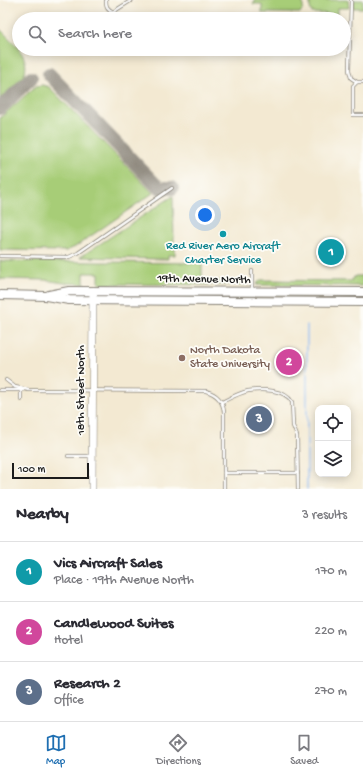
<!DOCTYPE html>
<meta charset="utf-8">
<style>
body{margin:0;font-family:"Gochi Hand",sans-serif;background:#f2f2f3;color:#2b2b33}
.controls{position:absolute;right:12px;bottom:12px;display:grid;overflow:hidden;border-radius:8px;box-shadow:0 2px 10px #0003}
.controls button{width:36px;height:36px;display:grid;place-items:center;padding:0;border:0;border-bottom:1px solid #e1e1e2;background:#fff;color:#2b2b33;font:20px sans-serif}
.scale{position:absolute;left:12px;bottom:10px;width:77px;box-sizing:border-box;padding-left:4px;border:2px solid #1c1c1c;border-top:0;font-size:11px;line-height:14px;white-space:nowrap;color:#1c1c1c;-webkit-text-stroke:3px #fdfcf7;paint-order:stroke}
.you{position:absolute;left:205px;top:215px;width:14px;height:14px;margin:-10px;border:3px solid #fff;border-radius:50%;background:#1a73e8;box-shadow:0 0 0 6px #1a73e833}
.badge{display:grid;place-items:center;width:26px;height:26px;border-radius:50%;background:#1f6fb2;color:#fff;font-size:13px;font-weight:700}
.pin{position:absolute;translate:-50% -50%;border:2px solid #fff;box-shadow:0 1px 4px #0006}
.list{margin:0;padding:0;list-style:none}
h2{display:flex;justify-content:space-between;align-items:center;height:52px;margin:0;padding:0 16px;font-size:17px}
h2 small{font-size:13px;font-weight:400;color:#7c7c81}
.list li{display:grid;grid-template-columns:26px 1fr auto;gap:12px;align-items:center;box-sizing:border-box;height:60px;padding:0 16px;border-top:1px solid #e1e1e2}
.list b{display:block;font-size:15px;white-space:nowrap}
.list p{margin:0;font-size:13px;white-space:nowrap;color:#7c7c81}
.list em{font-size:13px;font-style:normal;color:#7c7c81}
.icon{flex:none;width:22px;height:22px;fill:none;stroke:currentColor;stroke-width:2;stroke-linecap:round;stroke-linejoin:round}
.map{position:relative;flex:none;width:363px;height:489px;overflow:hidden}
.search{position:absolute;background:#fff;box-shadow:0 2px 10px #0003;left:12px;right:12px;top:12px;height:44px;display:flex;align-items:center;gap:10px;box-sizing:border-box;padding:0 14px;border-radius:22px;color:#7c7c81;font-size:15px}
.sheet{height:232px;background:#fff}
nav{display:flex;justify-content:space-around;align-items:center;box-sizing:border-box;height:56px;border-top:1px solid #e1e1e2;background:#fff;font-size:11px;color:#7c7c81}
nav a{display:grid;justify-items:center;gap:2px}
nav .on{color:#1f6fb2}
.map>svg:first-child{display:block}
</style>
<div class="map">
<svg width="363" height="489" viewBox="0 0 363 489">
<rect width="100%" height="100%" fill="#fdfcf7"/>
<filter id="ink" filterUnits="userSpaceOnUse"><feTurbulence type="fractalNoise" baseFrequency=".025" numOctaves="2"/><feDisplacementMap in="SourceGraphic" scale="8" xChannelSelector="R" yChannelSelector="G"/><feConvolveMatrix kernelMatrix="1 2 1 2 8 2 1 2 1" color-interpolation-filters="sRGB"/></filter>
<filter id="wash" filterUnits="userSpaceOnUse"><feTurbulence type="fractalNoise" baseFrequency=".012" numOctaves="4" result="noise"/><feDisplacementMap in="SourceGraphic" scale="16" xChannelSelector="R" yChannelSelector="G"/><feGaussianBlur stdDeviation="0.9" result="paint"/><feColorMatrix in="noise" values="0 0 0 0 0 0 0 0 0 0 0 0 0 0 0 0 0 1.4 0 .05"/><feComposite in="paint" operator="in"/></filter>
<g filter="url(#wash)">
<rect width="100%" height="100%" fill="#f3e9d2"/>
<!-- green -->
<g fill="#a7cd77" stroke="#62744a">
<path d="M255,0H303V9L300,13H262V4H253Z"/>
<path d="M310,0H348L349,8H338V14L312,13L310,8Z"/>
<path d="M354,0H363V8H353Z"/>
<path d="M0,29C12,42 36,60 21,79C15,87 7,93 0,99Z"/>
<path d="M42,85L49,87L153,193L75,247L66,251L0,250V118L36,86Z"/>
<path d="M173,196L174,243L175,244V255H168V259H161L80,257Z"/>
<path d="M0,261L202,263V281H244L246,285L99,284V273H84V284L64,283L45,280L0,279Z"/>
<path d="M355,276H363V286L256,285L260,280L351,281Z"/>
</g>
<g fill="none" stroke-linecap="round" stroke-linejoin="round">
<!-- stream -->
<path stroke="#86b6f2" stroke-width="1.5" d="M307,489V325"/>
<!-- taxiway -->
<g stroke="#888277" stroke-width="14">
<path d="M49,74L156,185L161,188H172"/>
<path d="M0,108L31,78"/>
</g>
</g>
</g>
<g filter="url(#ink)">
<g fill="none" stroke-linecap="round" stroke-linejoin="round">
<!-- lane casing -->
<g stroke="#888277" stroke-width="4">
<g id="lane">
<path d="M106,0C106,7 107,8 113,12L132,0"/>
<path d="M351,0L349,70L351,78L357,82H363"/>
<path d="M357,82L353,86V115H363"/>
<path d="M0,256L69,257L78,253L172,188"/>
<path d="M252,290V271"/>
<path d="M6,380L15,387L29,390L206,391C217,394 223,401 224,412V489"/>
<path d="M0,390H23"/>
<path d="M21,390V400"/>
<path d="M222,402C230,398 239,393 248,391C262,389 285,389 292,402L293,426L297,436L298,489"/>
<path d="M68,456H92"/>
<path d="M224,473H298"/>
</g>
</g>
<!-- secondary casing -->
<g stroke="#888277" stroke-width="8">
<path id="secondary" d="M92,489L93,291"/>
</g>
<!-- primary casing -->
<g stroke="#888277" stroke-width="10">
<g id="primary">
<path d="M0,295L46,296L69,300L363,302"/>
<path d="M49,295L69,291L363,292"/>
</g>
</g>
<!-- lane -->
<use href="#lane" stroke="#fff" stroke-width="2.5"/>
<!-- secondary -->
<use href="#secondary" stroke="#fff" stroke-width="7"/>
<!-- primary -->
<use href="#primary" stroke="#fff" stroke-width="8"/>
</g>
</g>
<!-- markers -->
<circle fill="#0f9aa8" stroke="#fdfcf7" stroke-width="1.5" cx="223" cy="234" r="4"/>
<circle fill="#8d6e63" stroke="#fdfcf7" stroke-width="1.5" cx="182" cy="358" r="4"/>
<g text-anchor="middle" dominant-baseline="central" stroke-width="3.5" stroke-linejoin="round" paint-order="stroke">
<!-- culture labels -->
<g font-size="12" fill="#0d838f" stroke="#fdfcf7">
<text x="223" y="247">Red River Aero Aircraft<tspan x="223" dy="14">Charter Service</tspan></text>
</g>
<!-- street labels -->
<g font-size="12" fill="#1c1c1c" stroke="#fdfcf7">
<text transform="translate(204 280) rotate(1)">19th Avenue North</text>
<text transform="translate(82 390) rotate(-90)">18th Street North</text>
</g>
<!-- education labels -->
<g font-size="12" fill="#785e54" stroke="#fdfcf7" text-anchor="start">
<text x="190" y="351">North Dakota<tspan x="190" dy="14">State University</tspan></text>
</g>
</g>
</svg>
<div class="controls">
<button><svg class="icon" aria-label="locate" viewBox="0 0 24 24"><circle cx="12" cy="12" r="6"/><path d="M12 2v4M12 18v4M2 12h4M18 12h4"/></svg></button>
<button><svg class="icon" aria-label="layers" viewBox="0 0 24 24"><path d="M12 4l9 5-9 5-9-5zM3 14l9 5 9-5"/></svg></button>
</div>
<div class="scale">100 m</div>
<div class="you"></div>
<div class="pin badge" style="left:331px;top:252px;background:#0f9aa8">1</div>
<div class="pin badge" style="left:289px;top:362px;background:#d1479c">2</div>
<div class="pin badge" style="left:259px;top:419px;background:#5c6f8a">3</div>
<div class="search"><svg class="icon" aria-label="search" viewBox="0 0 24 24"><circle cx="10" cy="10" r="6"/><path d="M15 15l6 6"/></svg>Search here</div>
</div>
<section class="sheet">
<h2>Nearby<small>3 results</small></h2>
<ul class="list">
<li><span class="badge" style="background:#0f9aa8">1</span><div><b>Vics Aircraft Sales</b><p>Place · 19th Avenue North</p></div><em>170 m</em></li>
<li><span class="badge" style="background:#d1479c">2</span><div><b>Candlewood Suites</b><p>Hotel</p></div><em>220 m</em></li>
<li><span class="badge" style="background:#5c6f8a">3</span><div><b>Research 2</b><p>Office</p></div><em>270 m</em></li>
</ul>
</section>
<nav>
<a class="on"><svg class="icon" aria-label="map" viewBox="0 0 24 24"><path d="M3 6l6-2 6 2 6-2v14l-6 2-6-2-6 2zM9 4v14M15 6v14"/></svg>Map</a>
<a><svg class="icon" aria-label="directions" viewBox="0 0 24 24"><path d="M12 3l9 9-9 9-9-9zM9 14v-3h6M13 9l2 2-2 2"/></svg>Directions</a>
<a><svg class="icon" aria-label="saved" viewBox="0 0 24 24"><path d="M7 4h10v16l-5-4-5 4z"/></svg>Saved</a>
</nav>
